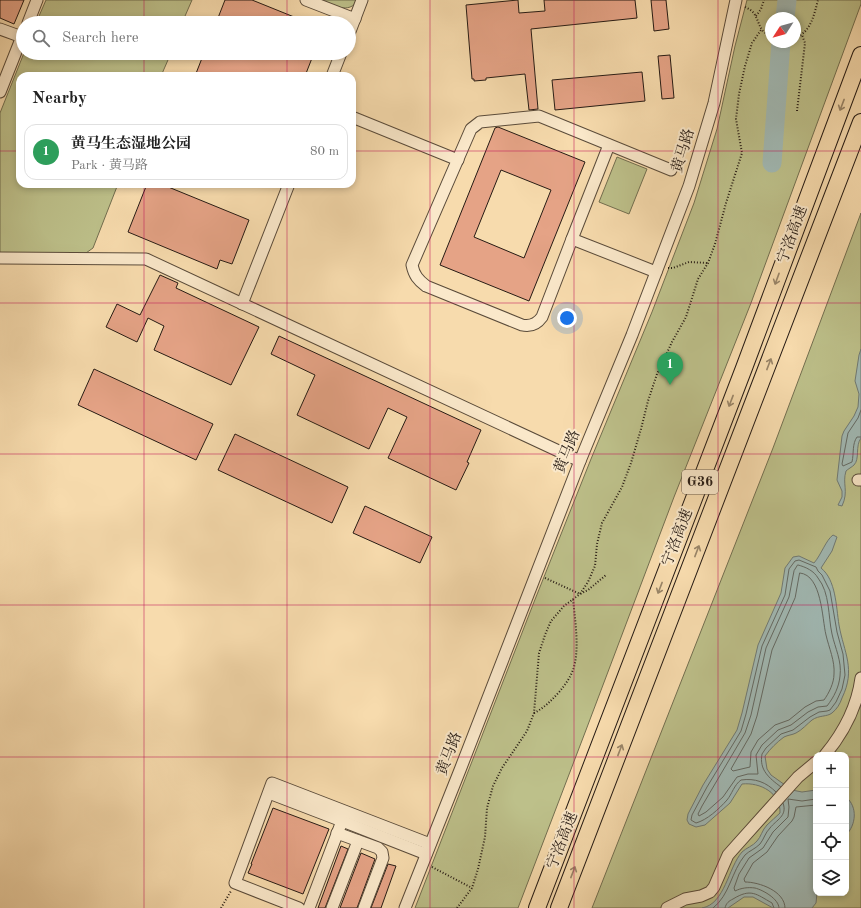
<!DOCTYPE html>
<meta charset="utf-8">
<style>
body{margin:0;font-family:"Old Standard TT","Noto Serif SC",serif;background:#f6f6f6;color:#222}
.controls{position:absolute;right:12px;bottom:12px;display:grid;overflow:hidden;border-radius:8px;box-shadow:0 2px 6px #0003}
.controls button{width:36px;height:36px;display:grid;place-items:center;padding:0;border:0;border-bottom:1px solid #e0e0e0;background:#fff;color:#222;font:20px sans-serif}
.compass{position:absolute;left:765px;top:12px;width:36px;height:36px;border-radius:50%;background:#fff;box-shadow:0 2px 6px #0003;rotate:234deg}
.you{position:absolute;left:567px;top:318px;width:14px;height:14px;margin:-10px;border:3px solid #fff;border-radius:50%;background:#1a73e8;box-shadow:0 0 0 6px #1a73e833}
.badge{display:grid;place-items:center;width:26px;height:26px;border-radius:50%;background:#8f2418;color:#fff;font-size:13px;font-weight:700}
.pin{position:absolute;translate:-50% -33px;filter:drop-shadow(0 1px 2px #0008)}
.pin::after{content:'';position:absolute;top:21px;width:14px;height:12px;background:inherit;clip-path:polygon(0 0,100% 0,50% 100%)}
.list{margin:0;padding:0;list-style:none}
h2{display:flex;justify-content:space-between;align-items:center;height:52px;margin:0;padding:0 16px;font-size:17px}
h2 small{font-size:13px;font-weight:400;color:#767676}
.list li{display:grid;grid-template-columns:26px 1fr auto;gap:12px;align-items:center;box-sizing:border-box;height:56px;margin:0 8px 8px;padding:0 8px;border:1px solid #e0e0e0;border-radius:12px}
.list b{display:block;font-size:15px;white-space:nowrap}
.list p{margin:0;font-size:13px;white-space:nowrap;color:#767676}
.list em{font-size:13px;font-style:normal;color:#767676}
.icon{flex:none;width:22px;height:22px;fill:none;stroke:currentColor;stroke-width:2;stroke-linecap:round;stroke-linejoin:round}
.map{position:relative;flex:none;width:861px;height:908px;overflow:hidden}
.search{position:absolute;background:#fff;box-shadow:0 2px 6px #0003;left:16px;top:16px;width:340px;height:44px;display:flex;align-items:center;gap:10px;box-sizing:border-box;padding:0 14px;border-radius:22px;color:#767676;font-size:15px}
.panel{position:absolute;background:#fff;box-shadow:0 2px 6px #0003;left:16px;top:72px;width:340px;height:116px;border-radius:12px}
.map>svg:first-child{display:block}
</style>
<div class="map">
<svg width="861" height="908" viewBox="0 0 861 908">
<rect width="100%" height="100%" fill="#f7dbad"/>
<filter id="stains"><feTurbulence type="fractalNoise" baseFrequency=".005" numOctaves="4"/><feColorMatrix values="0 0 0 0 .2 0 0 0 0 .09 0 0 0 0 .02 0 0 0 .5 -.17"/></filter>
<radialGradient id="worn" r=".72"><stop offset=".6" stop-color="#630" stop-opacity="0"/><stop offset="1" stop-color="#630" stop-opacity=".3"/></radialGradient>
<!-- green -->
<g fill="#bdc08a" stroke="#726e4f" fill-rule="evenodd">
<path d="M46,0H192L182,23H36Z"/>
<path d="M320,0H358C349,15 333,5 320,0Z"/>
<path d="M747,0H861V4L751,303L674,497L586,730L518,908H415L534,602L591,459L652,312L694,203L717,129L735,46ZM771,18H795V42H771Z"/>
<path d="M24,53H171L161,76H20V184H118L93,248L86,253L0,254V113Z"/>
<path d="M617,157L647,169L629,214L599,202Z"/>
<path d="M861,213V908H592L773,448ZM816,755H846V893H816Z"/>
</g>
<!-- water -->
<g fill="#a1b9b4" stroke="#707a74">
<path d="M861,349V438C855,446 860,459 854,465C852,467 848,469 846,471C842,484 849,491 842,506L838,505L842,497V491L837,480L842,436L844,431L854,416L858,407L859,394L855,381L859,355Z"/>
<path d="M833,535L837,537L832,551L821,568C836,580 836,606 839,625C844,653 856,669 842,698C840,704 837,709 832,713C827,717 819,715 812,720C807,724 802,730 796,733C792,735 788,735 784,737C777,742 770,749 765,756L767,769L771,775L792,790L802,792L816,790V893H817L816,903L812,908H773L753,897H744L728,908H702C725,904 728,868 742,852C746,848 753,846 757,841C761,837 762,830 767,825C771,821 776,817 780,813C781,793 760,782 742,784L730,803L705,825L696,827L689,824L687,820L688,814L703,785L737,730L742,713L758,645L781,593L785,568L793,557L799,556L814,563C821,555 826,540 833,535Z"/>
<path d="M846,797C858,807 856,825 846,835Z"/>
</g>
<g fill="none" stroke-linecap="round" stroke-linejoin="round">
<!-- shore -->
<g stroke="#646a64" stroke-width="1">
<path d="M861,410L858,418L848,433L842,464L843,466L852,462C854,453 852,444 857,437H861"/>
<path d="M798,565C806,567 814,571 818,578C830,593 828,616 832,634C835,648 842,661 840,676C839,687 834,697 827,706L818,707L808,712L791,725L778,730L762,745L756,755L758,774H748L737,777L723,797L706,812L699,816L698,814L702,806L745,733L751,715L766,648L789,597L794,571Z"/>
<path d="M800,573C822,575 822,619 826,635C829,648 835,661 834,674C834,683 829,693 824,700L816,701L805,707L789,720L775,725L758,740L751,752L750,767L733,771L731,769L751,734L757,716L772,650L795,598Z"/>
<path d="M776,792C766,782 755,778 741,780C734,785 732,794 727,800C719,809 707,820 696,823L691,820L692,815L707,787L741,731L746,714L762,646L785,595L789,569L795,561L799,560L816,567L818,571L822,575L830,591L837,632L843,654L845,675L842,689L836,702L830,710L827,711L819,712L810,717L793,730L781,734L766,748L762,754C759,770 769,778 781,787"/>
<path d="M713,908C730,895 731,872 745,855C749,851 755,849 760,844C764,839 765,833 770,828C776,820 788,816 783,803"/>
<path d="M725,908C726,903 729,901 733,899C751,888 756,894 772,903L774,908"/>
<path d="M779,908C779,899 763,890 755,888C748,887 741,888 735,891L734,888L739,874L749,858L763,848L773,832L788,817L789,807L788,799L802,801L816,799"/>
<path d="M785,908C785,891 759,882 745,882L744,879L753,863L767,852L778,836L792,821L794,817L796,807L816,805"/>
</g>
<!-- river -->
<g stroke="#a1b9b4" stroke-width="19">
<path d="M785,18L787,0"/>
<path d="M772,163L781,42"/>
</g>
</g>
<!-- building -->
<g fill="#e5a386" stroke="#261b14" fill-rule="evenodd">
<path d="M0,0H24L14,24L0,18Z"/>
<path d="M225,0H252L309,23H216Z"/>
<path d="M518,0L519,13L545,11L544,0H635L637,18L531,29L538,109L529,110L525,74L486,78V80L474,81V79H472L466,5Z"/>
<path d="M651,0H666L669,29L654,31Z"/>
<path d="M204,53H314L305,76H195Z"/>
<path d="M670,55L674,98L662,99L658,56Z"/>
<path d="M642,72L645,101L555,110L552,80Z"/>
<path d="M498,127L585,162L529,301L440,265L495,128ZM501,170L551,190L524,258L474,237Z"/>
<path d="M147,184H161L249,220L232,264L220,260L217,269L128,232Z"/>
<path d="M160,275L178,283L176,288L259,327L231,385L154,350L164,326L148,318L137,342L106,327L117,304L140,315Z"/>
<path d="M279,336L481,430L467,462L469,463L456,490L388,458L407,417L388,408L369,449L297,415L315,375L271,354Z"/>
<path d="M94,369L213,424L196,460L78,405Z"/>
<path d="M235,434L348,487L332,523L218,470Z"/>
<path d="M365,506L432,537L420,563L353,533Z"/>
<path d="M273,808L329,829L303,894L248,873L252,864H251Z"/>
<path d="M341,846L348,849L325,908H318Z"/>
<path d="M361,853L375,859L357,908H340Z"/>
<path d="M388,864L396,866L381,908H371Z"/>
</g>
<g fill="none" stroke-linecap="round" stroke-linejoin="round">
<!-- minor casing -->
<g stroke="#5a4b3a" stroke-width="13">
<g id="minor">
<path d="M306,0L355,19"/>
<path d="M28,23L37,0"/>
<path d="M0,29L22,37"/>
<path d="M349,34L362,0"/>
<path d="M332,76L341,53"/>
<path d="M0,92L23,34"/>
<path d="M352,117L458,160"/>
<path d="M609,145L572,239L656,272"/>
<path d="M572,239L542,317C537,324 531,327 522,325L426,286C418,280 414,275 412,265L471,129L480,122L539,116L671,170"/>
<path d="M0,258L146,259L580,461"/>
<path d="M242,304L289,184"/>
<path d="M858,480H861"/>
<path d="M825,755C844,732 857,708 861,678"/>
<path d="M269,793L342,821"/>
<path d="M337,833L378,848L382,852L383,858L364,908"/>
<path d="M299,908L235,883L272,783L430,844"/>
<path d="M309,908L342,821L426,854"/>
<path d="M332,908L358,841"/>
<path d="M405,908L460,770L580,461L632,335L689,186L714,103L736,0"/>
<path d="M667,908L685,899L701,896L710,892L714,887L728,855L736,846L798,777L816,762"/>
</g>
</g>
<!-- highway casing -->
<g stroke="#261b14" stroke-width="18">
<g id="highway">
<path d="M537,908L744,368L861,55"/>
<path d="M559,908L861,122"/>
</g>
</g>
<!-- path -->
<g stroke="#261b14" stroke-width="2" stroke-dasharray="1 2" stroke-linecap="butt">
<path d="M745,7C749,9 753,11 755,15C760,24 760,33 771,35"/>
<path d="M756,16L761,9L764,0"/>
<path d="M795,38C811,32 814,15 818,0"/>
<path d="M797,111L805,43L802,35"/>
<path d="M668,268H673L689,262L708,263"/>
<path d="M545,578L580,594L588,590L606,575"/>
<path d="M534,713C544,708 552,700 560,691C565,685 570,678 573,670C580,650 575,621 573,599"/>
<path d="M432,867L472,888"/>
<path d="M221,908L231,891"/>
<path d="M457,908L472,888L478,869L485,837L487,808L493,786L502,768L527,731L534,713L539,653L545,635L551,621L564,606L580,594L588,582L595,566L597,544L602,523L622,487L631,463L641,429L648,401L657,374L672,342L686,317L698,279L708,263L715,244L726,203L742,153L736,119L739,94L745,66L752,43L761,30"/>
</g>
<!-- minor -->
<use href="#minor" stroke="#fae8ca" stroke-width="11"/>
<!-- highway -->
<use href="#highway" stroke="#f7dbad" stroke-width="16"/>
</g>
<!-- one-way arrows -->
<defs><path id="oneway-shaft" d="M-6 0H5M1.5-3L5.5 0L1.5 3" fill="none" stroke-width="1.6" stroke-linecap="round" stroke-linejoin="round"/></defs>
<g stroke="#998568">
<use href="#oneway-shaft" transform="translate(842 105) rotate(111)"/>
<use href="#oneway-shaft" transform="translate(777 279) rotate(110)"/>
<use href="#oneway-shaft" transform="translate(769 364) rotate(-69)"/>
<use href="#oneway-shaft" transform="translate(731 401) rotate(111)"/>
<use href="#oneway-shaft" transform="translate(697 551) rotate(-69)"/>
<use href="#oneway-shaft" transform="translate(660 588) rotate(111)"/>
<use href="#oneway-shaft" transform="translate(620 750) rotate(-69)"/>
<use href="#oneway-shaft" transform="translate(573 872) rotate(-69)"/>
</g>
<!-- grid -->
<path fill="none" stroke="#c2185b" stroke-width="1" stroke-opacity="0.55" d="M144,0V23M287,0V23M430,0V908M574,0V908M718,0V908M144,53V76M287,53V76M0,151H20M352,151H861M144,184V908M287,184V908M0,303H861M0,454H861M0,605H861M0,757H816M846,757H861"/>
<g text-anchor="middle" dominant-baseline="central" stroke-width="4" stroke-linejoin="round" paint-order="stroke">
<!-- shield labels -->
<rect fill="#fae8ca" stroke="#66584b" stroke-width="1" x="682" y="470" width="36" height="24" rx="3"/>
<g font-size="14" font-weight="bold" fill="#261b14">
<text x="700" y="482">G36</text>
</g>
<!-- street labels -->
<g font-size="15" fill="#261b14" stroke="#fae8ca">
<text transform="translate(684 151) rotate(-73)">黄马路</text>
<text transform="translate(793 235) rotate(-70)">宁洛高速</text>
<text transform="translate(568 452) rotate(-68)">黄马路</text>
<text transform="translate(678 538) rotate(-69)">宁洛高速</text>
<text transform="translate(450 754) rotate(-69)">黄马路</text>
<text transform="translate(563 841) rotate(-69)">宁洛高速</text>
</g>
</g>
<rect width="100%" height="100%" filter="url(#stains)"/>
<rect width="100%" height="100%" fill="url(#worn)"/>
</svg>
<div class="controls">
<button>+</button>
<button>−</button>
<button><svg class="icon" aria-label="locate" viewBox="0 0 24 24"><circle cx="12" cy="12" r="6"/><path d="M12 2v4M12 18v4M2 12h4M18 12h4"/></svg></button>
<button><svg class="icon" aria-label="layers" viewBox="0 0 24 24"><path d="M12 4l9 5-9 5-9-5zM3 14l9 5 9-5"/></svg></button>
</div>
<svg class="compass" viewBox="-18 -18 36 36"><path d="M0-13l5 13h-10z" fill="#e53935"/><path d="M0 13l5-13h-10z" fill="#767676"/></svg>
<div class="you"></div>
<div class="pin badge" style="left:670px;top:385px;background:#2e9e5b">1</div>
<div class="search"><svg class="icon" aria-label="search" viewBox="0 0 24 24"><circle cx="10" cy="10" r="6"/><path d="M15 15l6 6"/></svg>Search here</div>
<section class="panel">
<h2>Nearby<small></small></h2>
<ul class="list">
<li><span class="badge" style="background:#2e9e5b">1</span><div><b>黄马生态湿地公园</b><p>Park · 黄马路</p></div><em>80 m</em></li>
</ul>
</section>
</div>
